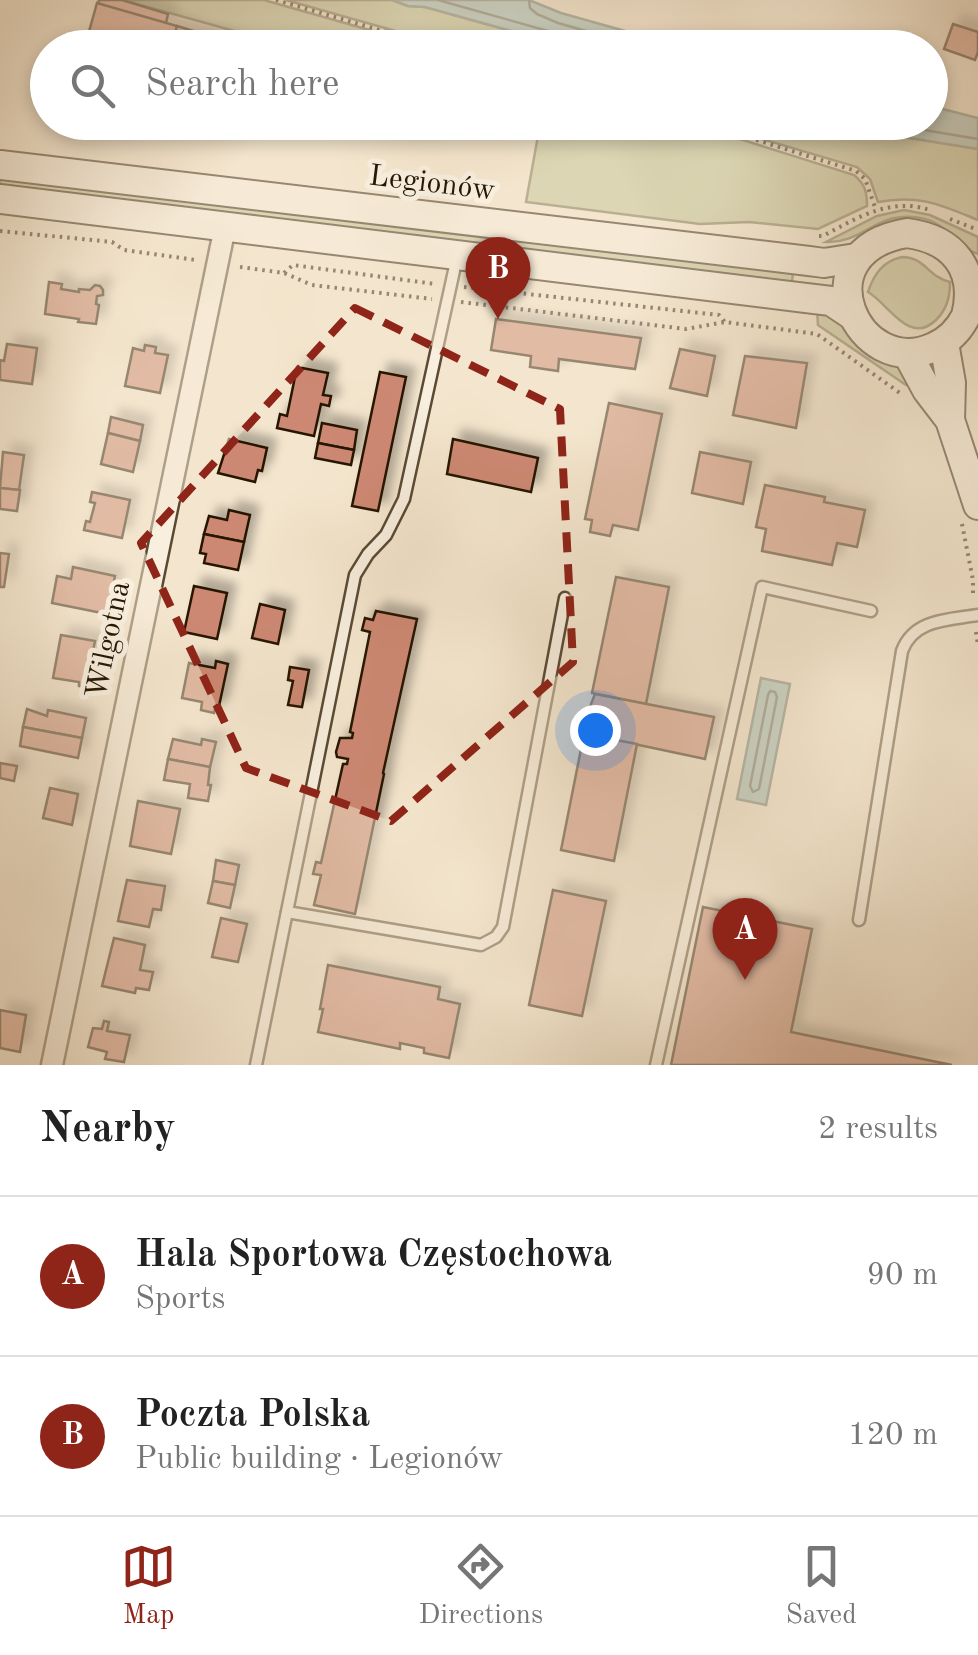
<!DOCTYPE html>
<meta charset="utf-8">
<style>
body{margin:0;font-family:"Old Standard TT",serif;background:#f2f2f2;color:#222}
.you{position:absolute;left:595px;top:730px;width:35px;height:35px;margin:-25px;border:8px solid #fff;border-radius:50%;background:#1a73e8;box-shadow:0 0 0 15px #1a73e833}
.badge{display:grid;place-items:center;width:65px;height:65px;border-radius:50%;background:#8f2418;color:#fff;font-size:32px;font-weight:700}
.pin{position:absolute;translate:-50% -82px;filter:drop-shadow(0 2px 5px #0008)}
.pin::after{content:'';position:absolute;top:52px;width:35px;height:30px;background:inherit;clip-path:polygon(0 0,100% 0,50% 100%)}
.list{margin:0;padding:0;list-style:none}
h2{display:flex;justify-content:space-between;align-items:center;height:130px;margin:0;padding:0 40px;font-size:42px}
h2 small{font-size:32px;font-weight:400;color:#767676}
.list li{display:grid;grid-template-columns:65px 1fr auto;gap:30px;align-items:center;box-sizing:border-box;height:160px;padding:0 40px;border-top:2px solid #e0e0e0}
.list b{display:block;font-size:38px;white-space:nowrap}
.list p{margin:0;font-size:32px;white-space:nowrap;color:#767676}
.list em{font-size:32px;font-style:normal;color:#767676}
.icon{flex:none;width:55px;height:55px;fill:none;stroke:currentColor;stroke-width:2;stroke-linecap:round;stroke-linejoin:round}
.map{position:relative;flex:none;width:978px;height:1065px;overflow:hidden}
.search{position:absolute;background:#fff;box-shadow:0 5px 15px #0003;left:30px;right:30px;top:30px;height:110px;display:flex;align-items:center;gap:25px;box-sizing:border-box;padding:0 35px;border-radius:55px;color:#767676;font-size:38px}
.sheet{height:450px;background:#fff}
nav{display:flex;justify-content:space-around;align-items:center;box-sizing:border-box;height:140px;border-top:2px solid #e0e0e0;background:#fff;font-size:28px;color:#767676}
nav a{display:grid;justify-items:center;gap:5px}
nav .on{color:#8f2418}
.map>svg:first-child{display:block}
</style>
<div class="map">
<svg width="978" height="1065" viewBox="0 0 978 1065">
<defs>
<filter id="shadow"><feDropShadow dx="9" dy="-9" stdDeviation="5" flood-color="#0004"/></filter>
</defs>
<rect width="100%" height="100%" fill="#f4e6ce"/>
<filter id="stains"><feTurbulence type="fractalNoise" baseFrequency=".002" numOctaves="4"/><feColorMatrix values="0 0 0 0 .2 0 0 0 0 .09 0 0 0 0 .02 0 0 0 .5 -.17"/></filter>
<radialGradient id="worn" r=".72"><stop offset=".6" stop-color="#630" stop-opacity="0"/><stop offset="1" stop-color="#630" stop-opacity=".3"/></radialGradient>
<!-- green -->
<g fill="#bfc496" stroke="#736d4c" stroke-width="2.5">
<path d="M123,0H264L429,47H292Z"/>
<path d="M286,0H392L408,6L425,7L569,47H452Z"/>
<path d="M686,122L854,175C865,184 867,192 867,206L818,229L749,222L700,224L526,202L540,125L533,123Z"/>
<path d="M708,123H836L879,133L978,149V220C941,205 919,194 878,202L870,179L857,167Z"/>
<path d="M0,176L793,273L792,282L0,186Z"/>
<path d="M904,210L930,215L978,237V254C955,246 947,224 925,219C879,207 864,244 826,242L877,216Z"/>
<path d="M902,257C925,257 928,277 950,282C950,297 947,309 936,320C909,346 889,304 868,292C874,274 883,261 902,257Z"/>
<path d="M817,310L829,311L874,354L903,369L911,385H906L818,325Z"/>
</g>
<!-- water -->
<g fill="#9cbfba" stroke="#6d7b70" stroke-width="2.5">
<path d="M392,0H529L561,13L682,47H569L425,7L408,6Z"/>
<path d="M931,106L978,118V149L879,133L836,123L930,122Z"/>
<path d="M761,678L790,684L766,805L737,799Z"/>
</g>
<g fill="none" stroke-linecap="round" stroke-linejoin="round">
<!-- shore -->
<g stroke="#626a5e" stroke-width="2.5">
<path d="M438,0L555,33L562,38L563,48"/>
<path d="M529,0L530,8L537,14L558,23L646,48"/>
<path d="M876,122L978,139"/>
<path d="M770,691L775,692L777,697L759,789L753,792L750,786L768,695Z"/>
</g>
</g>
<!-- building -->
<g fill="#cd8873" stroke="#271601" stroke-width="2.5" filter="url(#shadow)">
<path d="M99,0H122L168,14L166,23L98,4Z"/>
<path d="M97,3L177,26L171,48H92L85,46Z"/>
<path d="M953,24L978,32V52L975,60L944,49Z"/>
<path d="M177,26L237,44L236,48H171Z"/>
<path d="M49,282L62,284L61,289L79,292V289L90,290L95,285L100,286L103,290V295L97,296L96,304L99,305L96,324L78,322L79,319L45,314Z"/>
<path d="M496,319L641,338L635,369L559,359L558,371L530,367L531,356L491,350Z"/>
<path d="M7,344L37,348L32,384L0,380V360L4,361Z"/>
<path d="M145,345L156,347L155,353L168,355L160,393L125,386L133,348L144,351Z"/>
<path d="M680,349L715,356L707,396L670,388Z"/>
<path d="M745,356L807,363L796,428L733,415Z"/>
<path d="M297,367L328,373L323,395L331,396L329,406L321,404L314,436L277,428L280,414L287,416Z"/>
<path d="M380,372L406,377L378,511L352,506Z"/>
<path d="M609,403L662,414L638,530L613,525L610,536L590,532L592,520L585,519Z"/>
<path d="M111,417L143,425L140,441L108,433Z"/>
<path d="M322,423L357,430L354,450L318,443Z"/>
<path d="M108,433L140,441L133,472L101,464Z"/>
<path d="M229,439L267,448L262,471L258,470L255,482L218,473Z"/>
<path d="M453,439L538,458L531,492L447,474Z"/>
<path d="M318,443L354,450L351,465L315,458Z"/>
<path d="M3,452L24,455L19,490L0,488Z"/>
<path d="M700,452L751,462L743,504L692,493Z"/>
<path d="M765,485L825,497L824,502L865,510L857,547L837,543L832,565L762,551L766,529L756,527Z"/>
<path d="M0,488L20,490L17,511L0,509Z"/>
<path d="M92,492L130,500L122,538L84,530L86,521L90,522L95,503L90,502Z"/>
<path d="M229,510L250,515L244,542L204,534L209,516L227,520Z"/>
<path d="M204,534L244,542L238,570L204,563L206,554L200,553Z"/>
<path d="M0,553L9,554L4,587H0Z"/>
<path d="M73,567L115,576L107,614L52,603L57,576L71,579Z"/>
<path d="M616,577L669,587L646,704L592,693Z"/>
<path d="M194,586L227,593L217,639L184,632Z"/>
<path d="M260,604L285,610L278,644L252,638Z"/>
<path d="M376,611L417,619L383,773L384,774L355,914L314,905L321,875L313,874L316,862L321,863L343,764H347L348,759L337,757L336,752L340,738H352L353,733L350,732L370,632L362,630L365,618L373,620Z"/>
<path d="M61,635L95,641L86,684L84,687L79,686V682L53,678Z"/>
<path d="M216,661L228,664L219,706L216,705L214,713L201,710L202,702L182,698L189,663L215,668Z"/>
<path d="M290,667L309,670L302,707L288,705L293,681L288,680Z"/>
<path d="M595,694L714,717L705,759L587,734L591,704Z"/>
<path d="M27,709L47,716L48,710L86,718L82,738L23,727Z"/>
<path d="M23,727L82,738L78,758L20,746Z"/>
<path d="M584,734L637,744L614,861L561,850Z"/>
<path d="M173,739L201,745L202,739L216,742L210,767L168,759Z"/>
<path d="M168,759L210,767L208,785H211L208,801L188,798L190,784L164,780Z"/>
<path d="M0,763L17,766L14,781L0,778Z"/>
<path d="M50,788L78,794L72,825L43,818Z"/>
<path d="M138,801L180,809L171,854L130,846Z"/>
<path d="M216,860L239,865L235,885L213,881Z"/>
<path d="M127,880L165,886L161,910L153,909L149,927L118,921Z"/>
<path d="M213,881L235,885L230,908L208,903Z"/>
<path d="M553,890L606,901L582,1016L529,1005Z"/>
<path d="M703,907L812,929L791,1032L952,1065H671Z"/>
<path d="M221,918L247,924L238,962L212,957Z"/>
<path d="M114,938L145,945L140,970L153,972L149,990L136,988L135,993L102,986Z"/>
<path d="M328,965L440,987L438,999L460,1004L449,1058L424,1053V1048L400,1043V1049L318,1032L323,1009H320Z"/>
<path d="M0,1010L26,1015L20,1052L0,1048Z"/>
<path d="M104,1021L109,1022L107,1031L130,1035L124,1062L105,1059L107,1052L88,1047L93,1028L102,1029Z"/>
</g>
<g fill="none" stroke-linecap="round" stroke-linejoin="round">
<!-- lane casing -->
<g stroke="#5a4a34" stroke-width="15">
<g id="lane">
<path d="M287,912L481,945L496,937L503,927L565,598"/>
<path d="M859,920L902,651C914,619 948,620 978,615"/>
<path d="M256,1065L355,575L368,554L386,535L404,499L457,257"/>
<path d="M656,1065L762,587L871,611"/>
</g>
</g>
<!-- street casing -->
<g stroke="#5a4a34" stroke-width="25">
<path id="street" d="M52,1065L225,227"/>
</g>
<!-- secondary casing -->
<g stroke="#271601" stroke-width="32">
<g id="secondary">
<path d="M0,165L809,261L824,263L856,258"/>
<path d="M0,199L806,298L831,301L852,315"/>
<path d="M907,233C952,239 978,268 966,316C959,330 948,341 934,347C858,382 798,251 907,233Z"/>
<path d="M944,343L951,383L950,420"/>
<path d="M907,353L927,390L950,420L978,505"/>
</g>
</g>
<!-- path -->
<g stroke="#271601" stroke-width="4" stroke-dasharray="2.5 5" stroke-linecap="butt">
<path d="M276,0L442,48"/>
<path d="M699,122L856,171L865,179L876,210"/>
<path d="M950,219L978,230"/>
<path d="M0,231L112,242L124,250L196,260"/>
<path d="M819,236H823C858,217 893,196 932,211"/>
<path d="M240,267L284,273L312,285L432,299"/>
<path d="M284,273L293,265L435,284"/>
<path d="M464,287L719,315L725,322"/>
<path d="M461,302L686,329L725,322L817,334L900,393"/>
<path d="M962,524L973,580V598"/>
<path d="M976,632L978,645"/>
</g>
<!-- lane -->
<use href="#lane" stroke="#f8efdf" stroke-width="10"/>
<!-- street -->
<use href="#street" stroke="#f8efdf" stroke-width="20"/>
<!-- secondary -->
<use href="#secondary" stroke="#f8efdf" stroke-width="28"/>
</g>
<!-- marked area -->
<path d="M0 0H978V1065H0ZM355,308L560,409L573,662L391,821L246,768L141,543Z" fill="#f4e6ce" fill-opacity=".55" fill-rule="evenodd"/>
<path fill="none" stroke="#8f2418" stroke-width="8" stroke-dasharray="20 12" stroke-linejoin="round" d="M355,308L560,409L573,662L391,821L246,768L141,543Z"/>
<g text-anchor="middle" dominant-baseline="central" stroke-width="10" stroke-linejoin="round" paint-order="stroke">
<!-- street labels -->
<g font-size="30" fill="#271601" stroke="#f8efdf">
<text transform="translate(432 184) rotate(7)">Legionów</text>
<text transform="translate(109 640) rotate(-78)">Wilgotna</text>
</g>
</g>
<rect width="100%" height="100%" filter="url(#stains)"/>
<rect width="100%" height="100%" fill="url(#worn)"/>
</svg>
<div class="you"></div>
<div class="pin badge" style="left:745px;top:980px">A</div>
<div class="pin badge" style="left:498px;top:319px">B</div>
<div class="search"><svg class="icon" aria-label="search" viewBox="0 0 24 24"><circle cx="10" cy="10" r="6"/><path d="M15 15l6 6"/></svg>Search here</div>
</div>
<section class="sheet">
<h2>Nearby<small>2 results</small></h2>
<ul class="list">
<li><span class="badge">A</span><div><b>Hala Sportowa Częstochowa</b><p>Sports</p></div><em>90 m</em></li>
<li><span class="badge">B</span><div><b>Poczta Polska</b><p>Public building · Legionów</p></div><em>120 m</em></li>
</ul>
</section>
<nav>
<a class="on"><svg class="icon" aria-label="map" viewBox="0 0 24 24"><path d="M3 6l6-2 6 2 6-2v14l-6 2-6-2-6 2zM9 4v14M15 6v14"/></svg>Map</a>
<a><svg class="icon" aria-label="directions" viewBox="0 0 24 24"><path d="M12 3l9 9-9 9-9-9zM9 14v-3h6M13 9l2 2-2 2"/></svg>Directions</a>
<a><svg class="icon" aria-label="saved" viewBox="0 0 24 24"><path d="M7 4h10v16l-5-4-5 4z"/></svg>Saved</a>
</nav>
